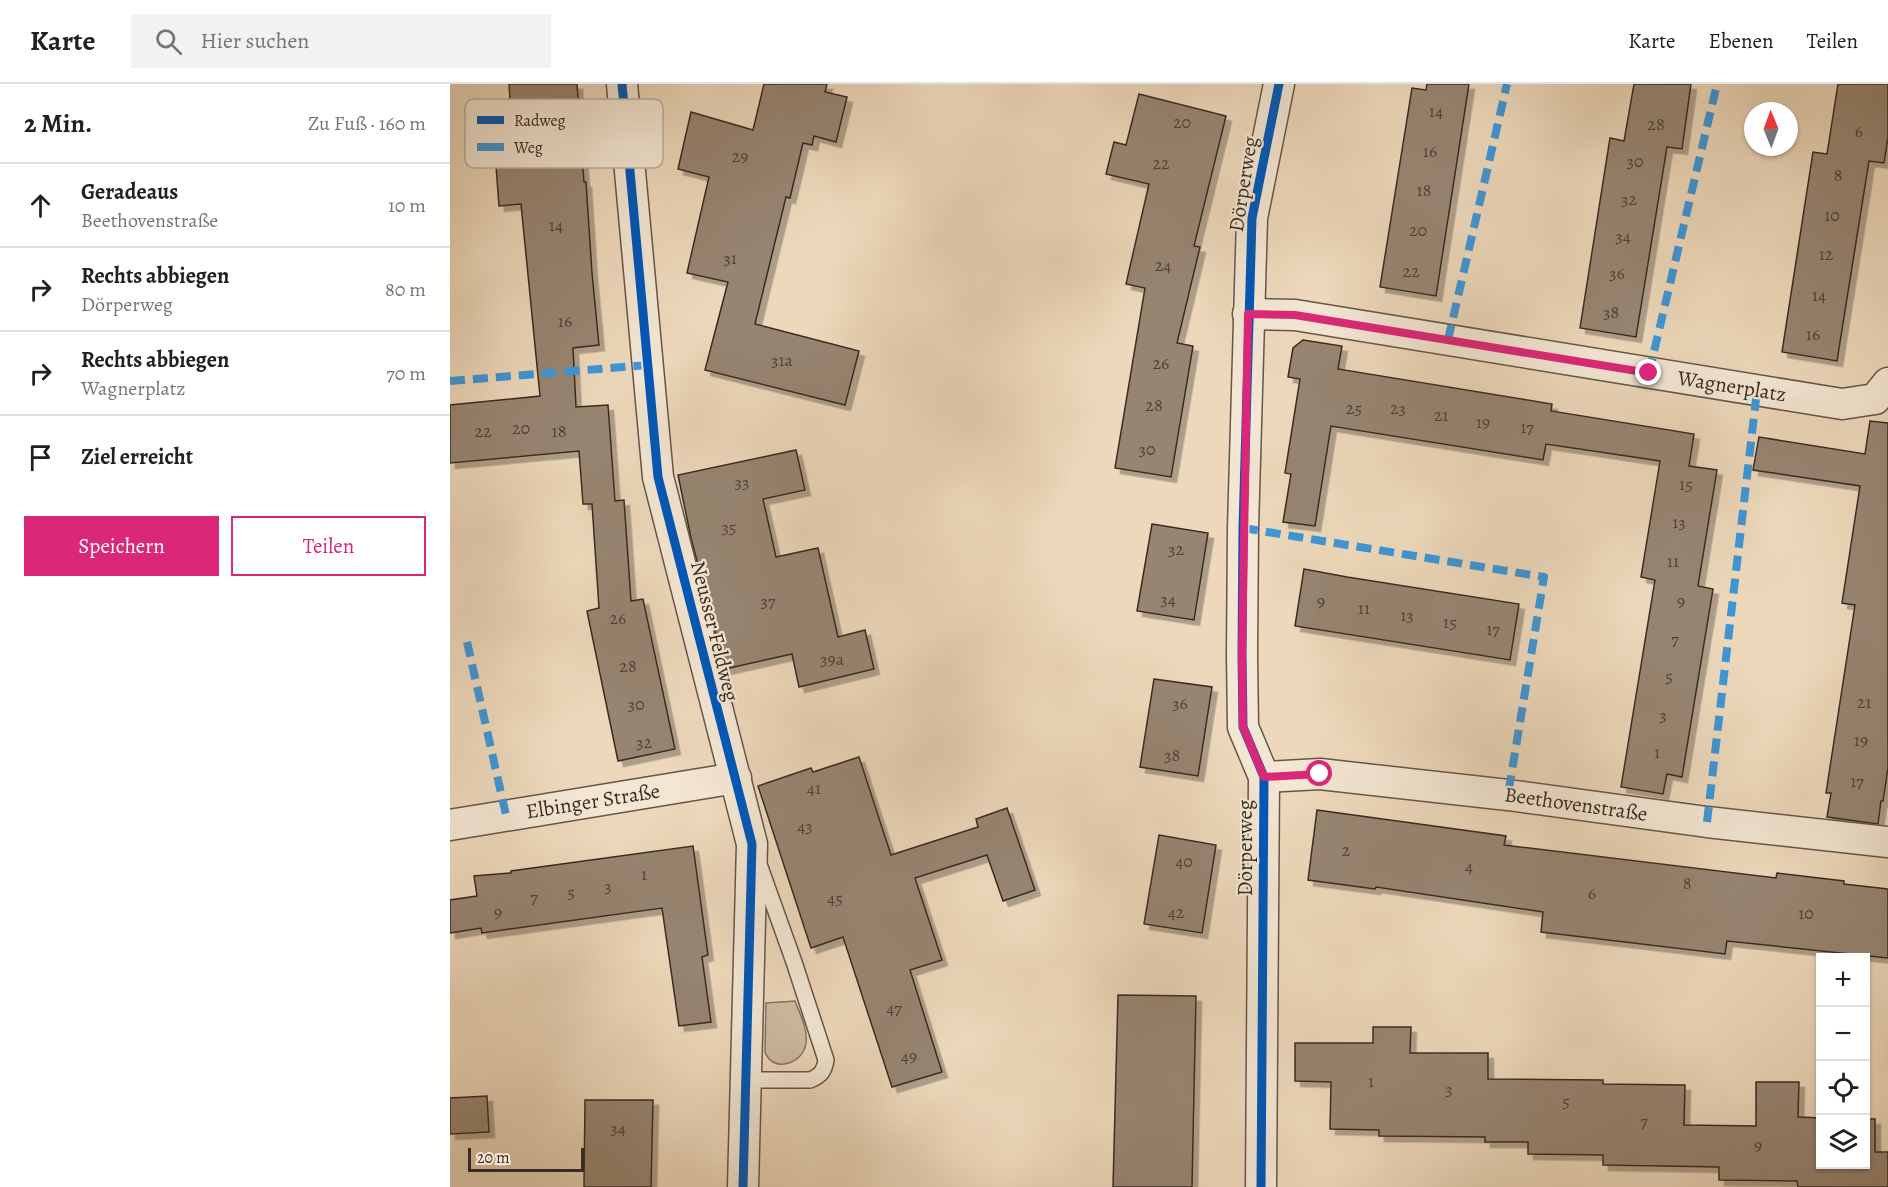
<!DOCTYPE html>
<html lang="de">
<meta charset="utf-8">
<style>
body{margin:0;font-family:Alegreya,serif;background:#f2f2f2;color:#202124}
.controls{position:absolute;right:18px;bottom:18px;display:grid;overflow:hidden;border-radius:0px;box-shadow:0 2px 4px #0004}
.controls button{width:54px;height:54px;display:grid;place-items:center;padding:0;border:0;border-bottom:2px solid #e0e0e0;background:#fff;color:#202124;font:30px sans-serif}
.compass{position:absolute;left:1294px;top:18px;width:54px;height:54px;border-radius:50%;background:#fff;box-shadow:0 2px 4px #0004;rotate:359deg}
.scale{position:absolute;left:18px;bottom:15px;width:116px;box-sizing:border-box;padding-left:6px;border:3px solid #392b23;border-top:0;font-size:16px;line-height:21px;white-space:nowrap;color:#392b23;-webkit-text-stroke:4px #f3e6d3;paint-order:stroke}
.stop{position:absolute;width:18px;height:18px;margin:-14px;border:4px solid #db2777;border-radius:50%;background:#fff}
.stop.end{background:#db2777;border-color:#fff;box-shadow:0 2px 6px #0008}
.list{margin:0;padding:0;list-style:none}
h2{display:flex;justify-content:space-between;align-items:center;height:78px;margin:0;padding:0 24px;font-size:26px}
h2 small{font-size:20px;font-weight:400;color:#757577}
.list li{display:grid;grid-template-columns:39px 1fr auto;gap:18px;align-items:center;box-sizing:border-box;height:84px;padding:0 24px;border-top:2px solid #e0e0e0}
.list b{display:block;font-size:22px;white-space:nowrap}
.list p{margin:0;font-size:20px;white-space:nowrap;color:#757577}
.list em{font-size:20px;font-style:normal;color:#757577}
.actions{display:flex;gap:12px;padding:18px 24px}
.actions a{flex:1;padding:14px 0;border:2px solid #db2777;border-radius:0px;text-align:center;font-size:21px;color:#db2777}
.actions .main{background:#db2777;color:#fff}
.icon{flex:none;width:33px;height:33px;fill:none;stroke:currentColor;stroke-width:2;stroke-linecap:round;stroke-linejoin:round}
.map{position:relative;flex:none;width:1438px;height:1103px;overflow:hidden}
header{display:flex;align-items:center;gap:36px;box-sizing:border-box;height:84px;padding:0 30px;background:#fff;border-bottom:2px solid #e0e0e0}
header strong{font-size:28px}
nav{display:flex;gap:33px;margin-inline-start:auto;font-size:21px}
.search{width:420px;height:54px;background:#f2f2f2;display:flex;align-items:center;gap:15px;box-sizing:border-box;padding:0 21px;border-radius:0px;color:#757577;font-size:22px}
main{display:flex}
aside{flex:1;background:#fff}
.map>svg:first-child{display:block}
</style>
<header>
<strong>Karte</strong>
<div class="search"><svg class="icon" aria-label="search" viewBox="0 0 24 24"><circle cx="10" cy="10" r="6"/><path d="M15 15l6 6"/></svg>Hier suchen</div>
<nav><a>Karte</a><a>Ebenen</a><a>Teilen</a></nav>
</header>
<main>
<aside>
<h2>2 Min.<small>Zu Fuß · 160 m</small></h2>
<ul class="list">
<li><svg class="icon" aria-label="ahead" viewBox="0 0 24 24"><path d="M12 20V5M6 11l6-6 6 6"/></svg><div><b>Geradeaus</b><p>Beethovenstraße</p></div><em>10 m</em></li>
<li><svg class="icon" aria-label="right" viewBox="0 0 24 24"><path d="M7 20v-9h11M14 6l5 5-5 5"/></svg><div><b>Rechts abbiegen</b><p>Dörperweg</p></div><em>80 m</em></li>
<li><svg class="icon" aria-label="right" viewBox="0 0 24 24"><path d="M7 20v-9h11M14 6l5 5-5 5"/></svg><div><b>Rechts abbiegen</b><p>Wagnerplatz</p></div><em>70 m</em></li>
<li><svg class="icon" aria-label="arrive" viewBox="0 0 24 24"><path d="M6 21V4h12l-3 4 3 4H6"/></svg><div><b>Ziel erreicht</b></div></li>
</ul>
<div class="actions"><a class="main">Speichern</a><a>Teilen</a></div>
</aside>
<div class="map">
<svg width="1438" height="1103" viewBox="0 0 1438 1103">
<defs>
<filter id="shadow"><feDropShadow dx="5.5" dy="5.5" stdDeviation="0" flood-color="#0004"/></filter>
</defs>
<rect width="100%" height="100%" fill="#edd8bb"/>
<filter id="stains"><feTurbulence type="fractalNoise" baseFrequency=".00333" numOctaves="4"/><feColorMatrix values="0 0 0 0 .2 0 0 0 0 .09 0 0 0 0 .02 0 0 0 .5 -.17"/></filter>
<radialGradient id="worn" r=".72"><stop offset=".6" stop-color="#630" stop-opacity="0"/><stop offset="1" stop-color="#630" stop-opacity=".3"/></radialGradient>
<!-- green -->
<path fill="#cebba1" stroke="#847362" stroke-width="1.5" d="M345,917C350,930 358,945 356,959C354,979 323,990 315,968L316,919Z"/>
<!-- building -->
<g fill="#978572" stroke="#392b23" stroke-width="1.5" filter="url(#shadow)">
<path d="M59,0H127L134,98H136L142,189L149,261L123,264L126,323L158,321L165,417L174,416L181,517L193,515L225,665L168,677L137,527L149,524L142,420H133L129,367L0,379V321L90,312L71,120L49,122L46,82L64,81Z"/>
<path d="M314,0H377L375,8L397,13L386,58L364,52L362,61L353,59L340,114L336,113L305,240L409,267L395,321L255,286L278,198L237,189L259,93L228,85L241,28L303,46Z"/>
<path d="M977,0H1019L986,212L930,203L962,4L976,6Z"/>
<path d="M1184,0H1241L1232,65L1217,63L1186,253L1130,244L1160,54L1174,57Z"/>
<path d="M1388,0H1438V53L1434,79L1419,77L1387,277L1332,268L1363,68L1377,70Z"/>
<path d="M689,10L776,32L744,162L750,163L727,259L743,262L721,393L665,384L695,204L676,200L699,100L656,90L664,58L676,61Z"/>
<path d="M853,256L892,262L888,285L1102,320L1101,327L1244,350L1239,382L1267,386L1248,502L1263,505L1232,693L1217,690L1213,710L1171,703L1205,496L1191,493L1210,377L1096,360L1093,376L881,342L865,442L833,438L841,390L835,389L850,295L838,293L843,264Z"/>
<path d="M1420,337L1438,339V684L1433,717H1431L1428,740L1377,733L1381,709H1376L1405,521L1392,519L1410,402L1303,386L1309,353L1415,370Z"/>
<path d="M346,366L355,406L313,415L326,473L368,464L388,553L415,546L424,585L349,603L342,570L275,585L241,454L228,391Z"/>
<path d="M702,440L758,449L744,536L687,527Z"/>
<path d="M854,485L897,493L1069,520L1060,576L845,542Z"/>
<path d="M704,595L762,603L748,692L690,683Z"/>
<path d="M409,673L441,771L528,743L526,735L557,724L585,806L553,817L537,771L465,794L492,876L460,886L492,988L442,1003L393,853L361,864L308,702L361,684L363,688Z"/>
<path d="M867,726L1056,752L1054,761L1326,794L1327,789L1394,797V800L1438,805V874L1277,857L1275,870L1091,848L1093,828L926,803L925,805L858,796Z"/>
<path d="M709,751L766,761L752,849L694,840Z"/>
<path d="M243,762L258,871L252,873L261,938L229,942L212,824L32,849L31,844L0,849V816L27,812L24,792L61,789V787Z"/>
<path d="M668,911L746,912L742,1103H663Z"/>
<path d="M923,943H961L960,969H1038V995L1153,996V1000L1235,1001L1234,1041L1306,1042V998H1349L1348,1033L1371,1034V1080H1416V1035H1425V1068H1438V1103H1348L1347,1097L1269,1096V1083L1153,1081V1071L1078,1070V1058H1035V1053L929,1052V1046L880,1045L881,998L845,997V959H923Z"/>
<path d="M37,1012L39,1048L0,1050V1014Z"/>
<path d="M135,1016H203L201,1103H134Z"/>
</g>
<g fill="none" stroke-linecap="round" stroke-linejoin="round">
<!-- service casing -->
<g stroke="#665649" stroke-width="18">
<path id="service" d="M295,996H360C370,992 374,988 376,976L344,878L310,783"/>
</g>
<!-- minor casing -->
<g stroke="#665649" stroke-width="33">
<g id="minor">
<path d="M172,0L208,393L302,760L293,1103"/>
<path d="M798,230L845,231L1392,320L1425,315L1438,299"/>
<path d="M814,693L870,690L1058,711L1257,738L1438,758"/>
<path d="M0,741L286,694"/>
<path d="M811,1103L814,693L793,643L792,571L793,444L802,134L829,0"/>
</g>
</g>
<!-- service -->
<use href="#service" stroke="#f3e6d3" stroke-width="15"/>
<!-- minor -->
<use href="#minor" stroke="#f3e6d3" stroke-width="30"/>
<!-- quiet -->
<g stroke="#3e96d6" stroke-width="8" stroke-dasharray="15 8" stroke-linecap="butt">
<path d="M998,256L1057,0"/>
<path d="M1199,289L1267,0"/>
<path d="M0,297L198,281"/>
<path d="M793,444L1094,493L1058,711"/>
<path d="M17,558L56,731"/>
<path d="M1257,738L1307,306"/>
</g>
<!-- cycleway casing -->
<g stroke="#f3e6d3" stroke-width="13">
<g id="cycleway">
<path d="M172,0L208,393L302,760L293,1103"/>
<path d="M811,1103L814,693L793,643L792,571L793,444L802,134L829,0"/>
</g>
</g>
<!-- cycleway -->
<use href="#cycleway" stroke="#0057b8" stroke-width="9"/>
</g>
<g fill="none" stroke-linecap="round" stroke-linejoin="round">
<!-- route -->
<path stroke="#db2777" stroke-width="8" d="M870,690L814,693L793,643L792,571L798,230L845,231L1199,289"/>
</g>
<g text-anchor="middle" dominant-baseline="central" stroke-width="4.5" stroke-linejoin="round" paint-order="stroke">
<!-- number labels -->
<g font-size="18" fill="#504237">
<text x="986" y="27">14</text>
<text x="732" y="38">20</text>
<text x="1206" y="40">28</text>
<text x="1409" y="47">6</text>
<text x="980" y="67">16</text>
<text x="290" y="72">29</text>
<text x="1185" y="77">30</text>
<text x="711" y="79">22</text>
<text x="1388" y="91">8</text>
<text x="974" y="106">18</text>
<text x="1179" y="115">32</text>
<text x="1382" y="131">10</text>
<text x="106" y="141">14</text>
<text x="968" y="146">20</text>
<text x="1173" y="152">34</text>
<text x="1376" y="170">12</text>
<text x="280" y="174">31</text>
<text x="713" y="181">24</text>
<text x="961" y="187">22</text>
<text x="1167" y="189">36</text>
<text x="1369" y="211">14</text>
<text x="1161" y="228">38</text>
<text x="115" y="237">16</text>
<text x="1363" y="250">16</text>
<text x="332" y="276">31a</text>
<text x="711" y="279">26</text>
<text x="704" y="321">28</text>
<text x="904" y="324">25</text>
<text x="948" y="324">23</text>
<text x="991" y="331">21</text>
<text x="1033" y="338">19</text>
<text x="1077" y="343">17</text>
<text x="71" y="344">20</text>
<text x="33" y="347">22</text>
<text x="109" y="347">18</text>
<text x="697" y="365">30</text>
<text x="292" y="398">33</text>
<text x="1236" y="400">15</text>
<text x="1229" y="438">13</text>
<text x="279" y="443">35</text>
<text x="726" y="465">32</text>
<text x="1223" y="477">11</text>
<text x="718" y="515">34</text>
<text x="318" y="517">37</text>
<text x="871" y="517">9</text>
<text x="1231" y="517">9</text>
<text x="914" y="524">11</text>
<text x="957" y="531">13</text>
<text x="168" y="534">26</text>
<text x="1000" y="538">15</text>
<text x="1043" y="545">17</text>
<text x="1225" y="555">7</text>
<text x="382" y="575">39a</text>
<text x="178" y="582">28</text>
<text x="1219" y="592">5</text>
<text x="1414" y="618">21</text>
<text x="730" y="619">36</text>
<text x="186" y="620">30</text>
<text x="1213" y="631">3</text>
<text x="1411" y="656">19</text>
<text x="194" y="658">32</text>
<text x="1207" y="668">1</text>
<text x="722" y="671">38</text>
<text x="1407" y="697">17</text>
<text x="364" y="704">41</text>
<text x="355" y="742">43</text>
<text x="896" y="766">2</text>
<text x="734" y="777">40</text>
<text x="1019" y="782">4</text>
<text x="194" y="790">1</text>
<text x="1237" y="799">8</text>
<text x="158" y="802">3</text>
<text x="121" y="808">5</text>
<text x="1142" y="809">6</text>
<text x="84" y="813">7</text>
<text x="385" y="814">45</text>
<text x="48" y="828">9</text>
<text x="726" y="828">42</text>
<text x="1356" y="829">10</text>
<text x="444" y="924">47</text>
<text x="459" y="972">49</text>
<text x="921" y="997">1</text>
<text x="999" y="1005">3</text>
<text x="1116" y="1017">5</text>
<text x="1194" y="1037">7</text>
<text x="168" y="1044">34</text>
<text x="1308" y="1061">9</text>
</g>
<!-- street labels -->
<g font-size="21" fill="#392b23" stroke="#f3e6d3">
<text transform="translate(793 100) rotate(-81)">Dörperweg</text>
<text transform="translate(1282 302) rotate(9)">Wagnerplatz</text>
<text transform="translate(265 547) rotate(76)">Neusser Feldweg</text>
<text transform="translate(143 717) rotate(-9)">Elbinger Straße</text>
<text transform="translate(1126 720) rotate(8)">Beethovenstraße</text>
<text transform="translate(795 764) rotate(-90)">Dörperweg</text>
</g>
</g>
<!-- legend -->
<rect x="15" y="15" width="198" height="69" rx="9" fill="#f3e6d3" stroke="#bbae9e" stroke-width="1.5"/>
<rect x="27" y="32" width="27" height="8" fill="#0057b8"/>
<rect x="27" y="59" width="27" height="8" fill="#3e96d6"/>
<g font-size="16" fill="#392b23">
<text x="64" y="42">Radweg</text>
<text x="64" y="69">Weg</text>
</g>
<rect width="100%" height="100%" filter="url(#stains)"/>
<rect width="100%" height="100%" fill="url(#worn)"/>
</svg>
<div class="controls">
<button>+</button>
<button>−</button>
<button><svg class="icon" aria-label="locate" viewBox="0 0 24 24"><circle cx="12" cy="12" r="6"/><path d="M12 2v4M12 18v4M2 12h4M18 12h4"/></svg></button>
<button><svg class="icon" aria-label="layers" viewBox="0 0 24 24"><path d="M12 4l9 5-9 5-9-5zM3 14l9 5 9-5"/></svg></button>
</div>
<svg class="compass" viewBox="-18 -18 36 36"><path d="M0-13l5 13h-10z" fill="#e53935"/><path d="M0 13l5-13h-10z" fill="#757577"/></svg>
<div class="scale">20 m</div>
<div class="stop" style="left:870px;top:690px"></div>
<div class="stop end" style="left:1199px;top:289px"></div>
</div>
</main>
